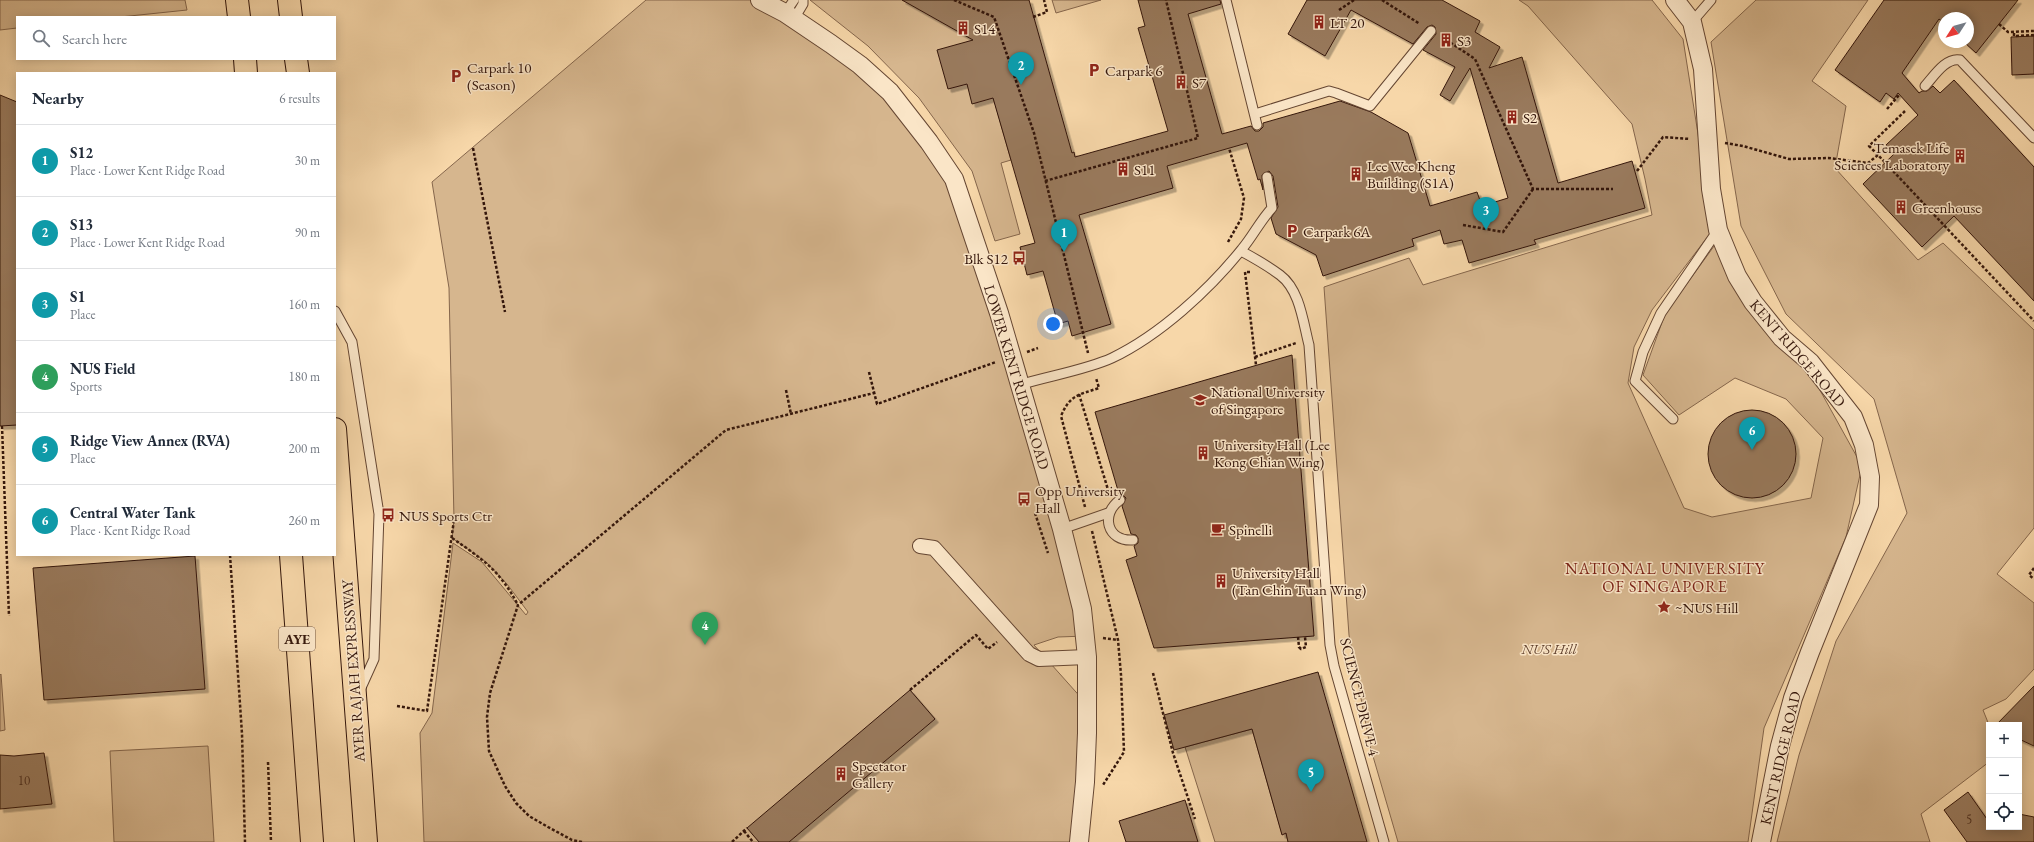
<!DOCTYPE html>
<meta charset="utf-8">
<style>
body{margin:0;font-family:"EB Garamond",serif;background:#f2f2f3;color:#1f2937}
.controls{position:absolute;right:12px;bottom:12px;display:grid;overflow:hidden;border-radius:0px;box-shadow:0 2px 10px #0003}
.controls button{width:36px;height:36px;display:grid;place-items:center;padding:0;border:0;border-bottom:1px solid #e0e1e3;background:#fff;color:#1f2937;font:20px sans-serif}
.compass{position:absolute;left:1938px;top:12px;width:36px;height:36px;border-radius:50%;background:#fff;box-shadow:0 2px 10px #0003;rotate:234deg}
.you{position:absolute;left:1053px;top:324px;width:14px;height:14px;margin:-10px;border:3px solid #fff;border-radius:50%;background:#1a73e8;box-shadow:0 0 0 6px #1a73e833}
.badge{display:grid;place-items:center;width:26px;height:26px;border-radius:50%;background:#8f2418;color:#fff;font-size:13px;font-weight:700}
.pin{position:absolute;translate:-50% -33px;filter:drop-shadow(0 1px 2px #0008)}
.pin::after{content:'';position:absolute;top:21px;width:14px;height:12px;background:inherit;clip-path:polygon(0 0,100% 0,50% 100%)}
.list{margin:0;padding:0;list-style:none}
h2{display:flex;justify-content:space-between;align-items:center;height:52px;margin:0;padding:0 16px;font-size:17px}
h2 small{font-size:13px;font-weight:400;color:#747a83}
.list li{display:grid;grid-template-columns:26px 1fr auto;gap:12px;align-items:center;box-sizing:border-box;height:72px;padding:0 16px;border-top:1px solid #e0e1e3}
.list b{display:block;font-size:15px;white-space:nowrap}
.list p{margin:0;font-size:13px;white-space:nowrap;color:#747a83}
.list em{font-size:13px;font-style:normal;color:#747a83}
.icon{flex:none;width:22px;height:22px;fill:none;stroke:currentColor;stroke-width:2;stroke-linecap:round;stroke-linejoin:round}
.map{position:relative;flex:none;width:2034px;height:842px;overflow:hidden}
.search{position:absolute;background:#fff;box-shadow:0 2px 10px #0003;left:16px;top:16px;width:320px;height:44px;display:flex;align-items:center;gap:10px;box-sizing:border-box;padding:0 14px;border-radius:0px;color:#747a83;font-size:15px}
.panel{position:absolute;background:#fff;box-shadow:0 2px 10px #0003;left:16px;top:72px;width:320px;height:484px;border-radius:0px}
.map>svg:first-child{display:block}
</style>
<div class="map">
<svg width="2034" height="842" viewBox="0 0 2034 842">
<defs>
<filter id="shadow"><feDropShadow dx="3.5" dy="3.5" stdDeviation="0" flood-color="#0004"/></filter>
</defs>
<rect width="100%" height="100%" fill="#f7d7a9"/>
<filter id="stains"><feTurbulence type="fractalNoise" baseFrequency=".005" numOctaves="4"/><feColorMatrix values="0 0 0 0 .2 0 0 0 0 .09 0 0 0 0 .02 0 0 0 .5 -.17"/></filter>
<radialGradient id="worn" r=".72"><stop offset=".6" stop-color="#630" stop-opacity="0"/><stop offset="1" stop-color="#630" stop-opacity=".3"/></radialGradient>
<!-- green -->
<g fill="#d6b68e" stroke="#85664c" fill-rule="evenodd">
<path d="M0,0H185L187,10L120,17H17V28L0,30Z"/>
<path d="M646,0H760L903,108L954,179L1086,636L1058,637L1034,645L1084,701L1078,842H424L420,733L432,713L453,543L482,562L526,615L528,612L507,584L486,562L452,538L454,520L449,288L432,182Z"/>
<path d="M810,0H902L975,33L1011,160L1001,163L1020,234L995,241L972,171L919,98L868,46Z"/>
<path d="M1052,0H1101L1056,13Z"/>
<path d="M1519,0H1652L1683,39L1710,210L1736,286L1806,365L1862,466L1846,537L1764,728L1748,842H1398L1370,746L1349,635L1324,287L1409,258L1423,285L1652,215L1645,179L1632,124L1528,6ZM1715,227L1717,242L1665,314L1643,375L1679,415L1735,378L1786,399L1823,438L1811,498L1712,517L1684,508L1628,383L1634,347L1652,310Z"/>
<path d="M1756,0H1868L1812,81L1846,106L1835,168L1918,260L1943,243L2034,330V528L1997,574L2034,603V669L2006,699L1983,710L1989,725V762L1921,814L1930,842H1777L1799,755L1836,641L1907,513L1874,399L1786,314L1741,226L1711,42Z"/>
<path d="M1,674L5,730L0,731V675Z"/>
<path d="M1252,729L1282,834L1286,833L1288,842H1215L1185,747Z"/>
<path d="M208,746L214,842H114L110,751Z"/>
</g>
<!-- building -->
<g fill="#997a5d" stroke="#34160b" filter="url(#shadow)">
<path d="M902,0H1029L1072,153L1074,152L1075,157L1168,131L1138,28L1145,26L1138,0H1220L1221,4L1188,14L1222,134L1251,126L1255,131H1259L1263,127V123L1340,101L1371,112L1408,133L1430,206L1477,192L1482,206L1508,198L1470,68L1450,101L1440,95L1455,67L1423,50L1436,34L1435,27L1432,25L1427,27L1413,44L1351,10L1325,56L1288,34L1307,0H1442L1480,21L1475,32L1500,47L1489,68L1522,57L1558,183L1632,161L1645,208L1534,240L1536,244L1469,263L1462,240L1444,244L1440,230L1412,239L1414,246L1323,276L1316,255L1276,234L1271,218L1278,207L1273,176L1269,171L1262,175L1263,190L1260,179L1258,180L1247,143L1167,166L1173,188L1079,215L1111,324L1072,336L1068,321L1058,324L1043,271L1027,275L1020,247L1035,243L993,98L972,104L967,84L948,89L937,50L973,40Z"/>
<path d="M1884,0H2018L1976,53L1964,42H1968V18H1944V23L1939,19L1902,73L1919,93L1922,91H1927L1933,86L1940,93L1954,80L2034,167V301L1954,216L1922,247L1863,184L1894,154L1886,145L1918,115L1898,93L1894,99L1886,93L1880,102L1835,70Z"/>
<path d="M2034,36V74L2012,75L2011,37Z"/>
<path d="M0,95L17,102V425L0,426Z"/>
<path d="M1292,355L1314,636L1154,648L1126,560L1137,556L1134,546L1138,543V538L1136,535L1131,534L1122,506L1126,498L1122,494H1119L1095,412Z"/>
<circle cx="1752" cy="454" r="44"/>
<path d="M195,556L205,689L44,700L33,568Z"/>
<path d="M1318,672L1367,842H1288L1286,833L1282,835L1252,729L1174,750L1164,715Z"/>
<path d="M2034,686V746L2019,739V725H1996Z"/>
<path d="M910,690L935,719L789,842H759L747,828Z"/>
<path d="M44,753L52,804L0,809V755L14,756Z"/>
<path d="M1968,792L1989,822V827H2019V814L2034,817V842H1967L1944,810Z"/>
<path d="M1185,800L1198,842H1126L1119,821Z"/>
</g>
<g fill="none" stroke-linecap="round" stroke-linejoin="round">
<!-- service casing -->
<g stroke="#654632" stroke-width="11">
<g id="service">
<path d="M1226,0L1257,125"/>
<path d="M785,13L794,0"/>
<path d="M794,19L803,4V0"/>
<path d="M1692,22L1711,0"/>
<path d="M1925,86C1934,76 1946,57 1960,60L2034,138"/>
<path d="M1255,114L1329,91L1336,93L1370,106L1431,31"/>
<path d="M1241,251C1254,258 1268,266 1280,275C1300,290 1303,322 1309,345L1330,645L1334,666L1384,842"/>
<path d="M335,311L352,342L379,514L374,659L360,690"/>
<path d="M1019,385C1048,376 1086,370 1112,358C1160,335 1209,290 1242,249C1253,236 1260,221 1272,208L1267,177"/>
<path d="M1673,419L1635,381L1643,352L1661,313L1718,230"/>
<path d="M1120,500C1100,514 1107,542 1133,540"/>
<path d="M1062,529L1108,513"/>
</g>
</g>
<!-- pedestrian casing -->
<g stroke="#654632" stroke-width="16">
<path id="pedestrian" d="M920,546L934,548L1029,654L1039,659L1087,657"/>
</g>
<!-- minor casing -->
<g stroke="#654632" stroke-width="20">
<g id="minor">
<path d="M760,0L785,13L831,44L860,65L890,92L929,142L954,179L999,313L1062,529L1082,609L1087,657V733L1085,782L1079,842"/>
<path d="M1675,0L1692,22L1703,69L1711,189L1718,230L1727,252L1737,276L1753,302L1782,338L1810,362L1853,417L1864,445L1870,477L1869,505L1810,652L1793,698L1780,746L1761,842"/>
</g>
</g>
<!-- motorway casing -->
<g stroke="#34160b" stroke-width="24">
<g id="motorway">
<path d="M237,0L239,17"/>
<path d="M289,0L291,17"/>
<path d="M245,59L246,73"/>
<path d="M296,59L298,73"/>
<path d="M335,429L366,842"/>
<path d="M291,555L312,842"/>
</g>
</g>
<!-- path -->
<g stroke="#34160b" stroke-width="2.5" stroke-dasharray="3 2" stroke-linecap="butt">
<path d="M954,0L994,17L1034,133L1088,353"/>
<path d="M1382,0L1420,24"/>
<path d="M1339,10L1354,0"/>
<path d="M1033,17L1047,12L1044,0"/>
<path d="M1999,24L2008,32L2034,31"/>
<path d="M2014,33V36L2034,35"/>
<path d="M1442,37L1475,59L1533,189H1613"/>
<path d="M1887,109L1899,95"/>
<path d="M1725,143L1743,146L1789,159L1828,158L1868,163L1878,155L2034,321"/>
<path d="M473,148L505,312"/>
<path d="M1878,155L1869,146L1905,111"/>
<path d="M1637,171L1663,137L1690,139"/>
<path d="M1045,181L1198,138L1166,0"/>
<path d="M1463,225L1503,232L1533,189"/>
<path d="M1228,242L1241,219L1244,198L1229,148"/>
<path d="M1250,272H1245L1256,365"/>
<path d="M1027,352L1038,348"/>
<path d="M1255,357L1296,343"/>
<path d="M869,372L877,404L996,362"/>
<path d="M786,390L791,414"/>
<path d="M1079,394L1109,493"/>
<path d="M2,426L9,616"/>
<path d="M1085,507L1061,416C1070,395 1078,395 1099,388L1096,378"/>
<path d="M1035,513L1048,553"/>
<path d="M1092,531L1118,640L1121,675L1124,752L1103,785"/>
<path d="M452,538C484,560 500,571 518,605"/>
<path d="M230,555L242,734L245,842"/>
<path d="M2034,568L2029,575L2034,579"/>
<path d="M1298,637L1299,647L1301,649L1306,647L1305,637"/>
<path d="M1103,638L1118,640"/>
<path d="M1153,673L1173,753L1195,819"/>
<path d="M910,690L976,635L988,649L997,642"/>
<path d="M397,706L427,711L454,520"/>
<path d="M268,762L271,842"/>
<path d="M744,831L753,842"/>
<path d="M582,842L572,840L548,827L529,816L516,803L505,786L489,751L487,717L490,693L518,605L726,430L874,393"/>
<path d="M732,842L747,828"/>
</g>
<!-- service -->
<use href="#service" stroke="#fae5c7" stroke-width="9"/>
<!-- pedestrian -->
<use href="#pedestrian" stroke="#fae5c7" stroke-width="14"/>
<!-- minor -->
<use href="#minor" stroke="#fae5c7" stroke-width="18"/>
<!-- motorway -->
<use href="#motorway" stroke="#f7d7a9" stroke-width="22"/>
</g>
<!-- icons -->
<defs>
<g id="building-bare" transform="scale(1.08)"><path d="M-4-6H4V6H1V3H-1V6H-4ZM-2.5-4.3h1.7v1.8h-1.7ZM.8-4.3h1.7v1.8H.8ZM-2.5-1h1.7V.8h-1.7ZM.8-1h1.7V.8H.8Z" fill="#8f2418" stroke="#fae5c7" stroke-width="2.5" paint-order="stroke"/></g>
<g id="parking-bare" transform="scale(1.08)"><path d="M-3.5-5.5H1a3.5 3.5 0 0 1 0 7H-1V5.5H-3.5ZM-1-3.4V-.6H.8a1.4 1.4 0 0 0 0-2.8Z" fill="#8f2418" stroke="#fae5c7" stroke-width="2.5" paint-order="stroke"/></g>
<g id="bus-bare" transform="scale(1.08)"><path d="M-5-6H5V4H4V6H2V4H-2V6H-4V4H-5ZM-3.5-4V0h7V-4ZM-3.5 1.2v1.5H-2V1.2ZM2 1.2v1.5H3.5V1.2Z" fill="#8f2418" stroke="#fae5c7" stroke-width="2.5" paint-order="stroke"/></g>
<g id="university-bare" transform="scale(1.08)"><path d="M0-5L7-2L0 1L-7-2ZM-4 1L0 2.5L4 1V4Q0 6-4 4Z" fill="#8f2418" stroke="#fae5c7" stroke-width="2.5" paint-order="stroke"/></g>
<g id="cafe-bare" transform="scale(1.08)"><path d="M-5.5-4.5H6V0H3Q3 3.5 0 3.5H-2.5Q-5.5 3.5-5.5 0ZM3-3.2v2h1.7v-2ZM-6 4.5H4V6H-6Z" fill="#8f2418" stroke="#fae5c7" stroke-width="2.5" paint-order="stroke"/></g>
<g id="sight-bare" transform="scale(1.08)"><path d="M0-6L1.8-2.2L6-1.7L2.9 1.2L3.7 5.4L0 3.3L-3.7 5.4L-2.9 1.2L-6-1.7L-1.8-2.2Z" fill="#8f2418" stroke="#fae5c7" stroke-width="2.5" paint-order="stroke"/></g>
</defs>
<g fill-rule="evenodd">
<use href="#building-bare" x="1319" y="22"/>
<use href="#building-bare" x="963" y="28"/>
<use href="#building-bare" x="1446" y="40"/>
<use href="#parking-bare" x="1094" y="70"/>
<use href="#parking-bare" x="456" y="76"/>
<use href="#building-bare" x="1181" y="82"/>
<use href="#building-bare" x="1512" y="117"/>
<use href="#building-bare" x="1960" y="156"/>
<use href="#building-bare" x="1123" y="169"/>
<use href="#building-bare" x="1356" y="174"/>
<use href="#building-bare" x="1901" y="207"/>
<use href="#parking-bare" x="1292" y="231"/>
<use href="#bus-bare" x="1019" y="258"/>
<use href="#university-bare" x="1200" y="400"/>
<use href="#building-bare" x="1203" y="453"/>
<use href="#bus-bare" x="1024" y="499"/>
<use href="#bus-bare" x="388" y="515"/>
<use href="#cafe-bare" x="1218" y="529"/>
<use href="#building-bare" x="1221" y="581"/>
<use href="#sight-bare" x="1664" y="607"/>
<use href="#building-bare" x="841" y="774"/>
</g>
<g text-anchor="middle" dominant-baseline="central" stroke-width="3" stroke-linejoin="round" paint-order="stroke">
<!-- number labels -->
<g font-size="13" fill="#4d2f20">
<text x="24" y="780">10</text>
<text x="1969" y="819">5</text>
</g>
<!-- shield labels -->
<rect fill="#fae5c7" stroke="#6f5443" stroke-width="1" x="279" y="627" width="36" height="24" rx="3"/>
<g font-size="14" font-weight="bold" fill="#34160b">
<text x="297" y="639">AYE</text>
</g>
<!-- poi labels -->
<g font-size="15" fill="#34160b" stroke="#fae5c7" text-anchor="start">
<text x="1330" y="22">LT 20</text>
<text x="974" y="28">S14</text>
<text x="1457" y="40">S3</text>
<text x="467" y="67">Carpark 10<tspan x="467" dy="17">(Season)</tspan></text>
<text x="1105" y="70">Carpark 6</text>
<text x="1192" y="82">S7</text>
<text x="1523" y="117">S2</text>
<text x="1949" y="147" text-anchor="end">Temasek Life<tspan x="1949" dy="17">Sciences Laboratory</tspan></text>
<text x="1367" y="165">Lee Wee Kheng<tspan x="1367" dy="17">Building (S1A)</tspan></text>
<text x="1134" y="169">S11</text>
<text x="1912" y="207">Greenhouse</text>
<text x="1303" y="231">Carpark 6A</text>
<text x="1008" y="258" text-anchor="end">Blk S12</text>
<text x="1211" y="391">National University<tspan x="1211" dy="17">of Singapore</tspan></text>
<text x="1214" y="444">University Hall (Lee<tspan x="1214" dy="17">Kong Chian Wing)</tspan></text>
<text x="1035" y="490">Opp University<tspan x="1035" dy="17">Hall</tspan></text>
<text x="399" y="515">NUS Sports Ctr</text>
<text x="1229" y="529">Spinelli</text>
<text x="1232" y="572">University Hall<tspan x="1232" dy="17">(Tan Chin Tuan Wing)</tspan></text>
<text x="1675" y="607">~NUS Hill</text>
<text x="852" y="765">Spectator<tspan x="852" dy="17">Gallery</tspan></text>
</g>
<!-- street labels -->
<g font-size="15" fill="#34160b" stroke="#fae5c7">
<text transform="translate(1798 353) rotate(49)">KENT RIDGE ROAD</text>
<text transform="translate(1017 377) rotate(73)">LOWER KENT RIDGE ROAD</text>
<text transform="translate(353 671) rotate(-94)">AYER RAJAH EXPRESSWAY</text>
<text transform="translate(1360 697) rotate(76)">SCIENCE DRIVE 4</text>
<text transform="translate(1780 758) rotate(-77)">KENT RIDGE ROAD</text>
</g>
<!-- park labels -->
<g font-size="15" font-style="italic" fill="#654632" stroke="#fae5c7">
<text x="1549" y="648">NUS Hill</text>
</g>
<!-- neighbourhood labels -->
<g font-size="16" letter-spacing="1" fill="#7a1f14" stroke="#fae5c7">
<text x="1665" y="568">NATIONAL UNIVERSITY<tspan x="1665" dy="18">OF SINGAPORE</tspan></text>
</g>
</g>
<rect width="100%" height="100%" filter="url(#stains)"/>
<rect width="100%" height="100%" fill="url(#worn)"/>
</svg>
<div class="controls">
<button>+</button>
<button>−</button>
<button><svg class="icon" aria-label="locate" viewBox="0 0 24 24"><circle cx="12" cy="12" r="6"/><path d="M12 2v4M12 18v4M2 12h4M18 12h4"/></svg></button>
</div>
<svg class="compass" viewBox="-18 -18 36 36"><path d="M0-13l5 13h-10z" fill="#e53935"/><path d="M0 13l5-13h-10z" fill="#747a83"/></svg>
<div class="you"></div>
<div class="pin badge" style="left:1064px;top:252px;background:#0f9aa8">1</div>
<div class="pin badge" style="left:1021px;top:85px;background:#0f9aa8">2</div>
<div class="pin badge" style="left:1486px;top:230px;background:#0f9aa8">3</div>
<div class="pin badge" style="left:705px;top:645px;background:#2e9e5b">4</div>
<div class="pin badge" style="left:1311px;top:792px;background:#0f9aa8">5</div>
<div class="pin badge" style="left:1752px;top:450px;background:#0f9aa8">6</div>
<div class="search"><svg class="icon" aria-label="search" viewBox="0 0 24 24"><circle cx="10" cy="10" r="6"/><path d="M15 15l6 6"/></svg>Search here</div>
<section class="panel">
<h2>Nearby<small>6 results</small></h2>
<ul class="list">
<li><span class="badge" style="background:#0f9aa8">1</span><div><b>S12</b><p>Place · Lower Kent Ridge Road</p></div><em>30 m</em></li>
<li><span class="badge" style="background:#0f9aa8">2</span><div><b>S13</b><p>Place · Lower Kent Ridge Road</p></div><em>90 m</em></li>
<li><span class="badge" style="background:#0f9aa8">3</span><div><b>S1</b><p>Place</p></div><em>160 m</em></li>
<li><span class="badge" style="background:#2e9e5b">4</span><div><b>NUS Field</b><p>Sports</p></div><em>180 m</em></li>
<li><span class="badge" style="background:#0f9aa8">5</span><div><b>Ridge View Annex (RVA)</b><p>Place</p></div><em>200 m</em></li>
<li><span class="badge" style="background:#0f9aa8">6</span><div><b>Central Water Tank</b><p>Place · Kent Ridge Road</p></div><em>260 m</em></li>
</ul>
</section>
</div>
